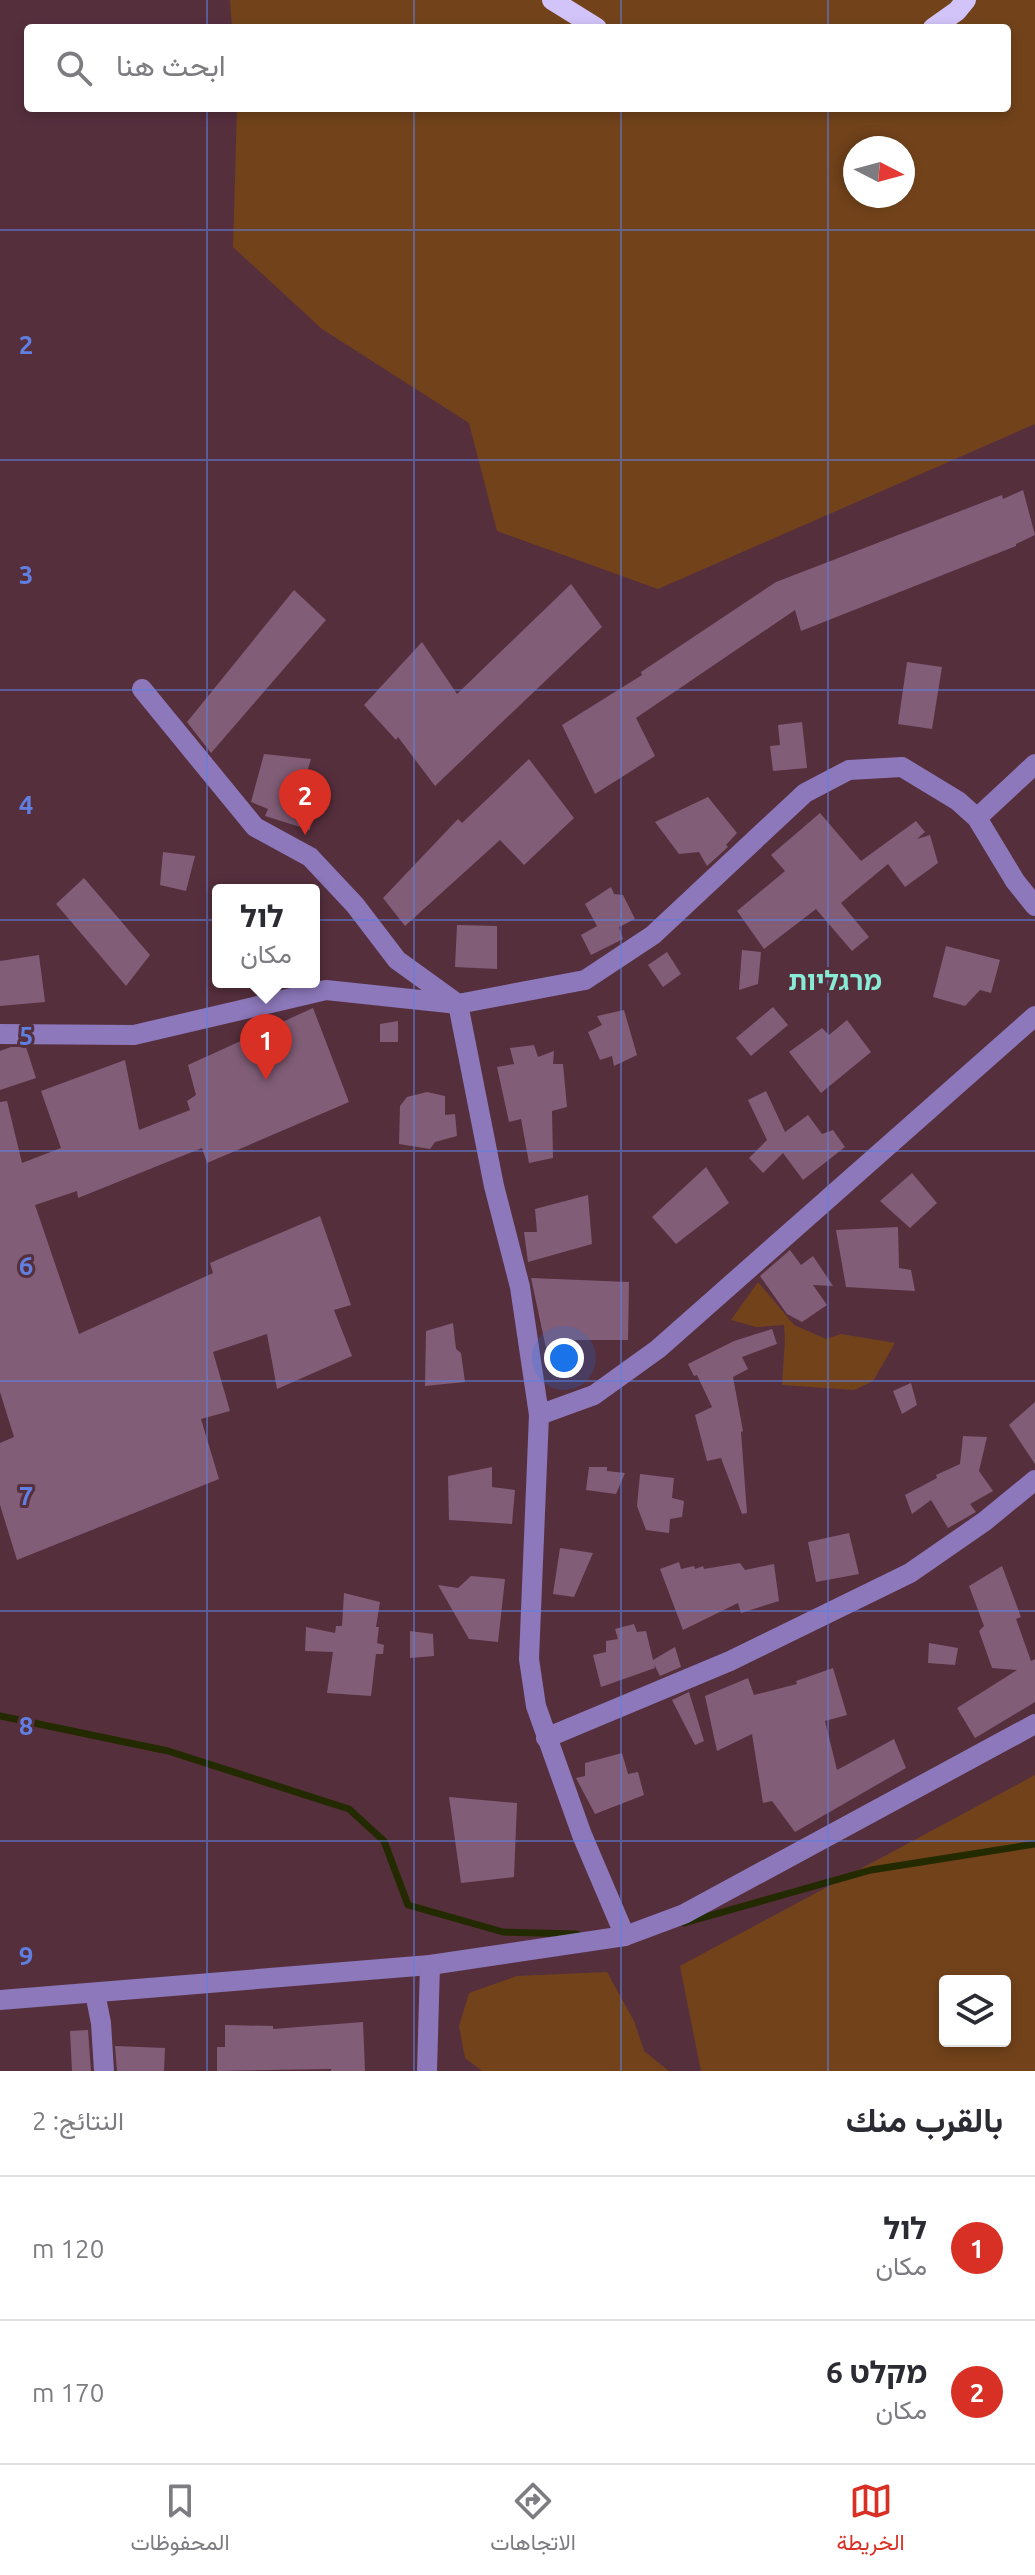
<!DOCTYPE html>
<html lang="ar">
<meta charset="utf-8">
<style>
body{margin:0;font-family:Ubuntu,Vazirmatn,"Noto Sans Hebrew",sans-serif;background:#f2f2f3;color:#2b2b33;direction:rtl}
.controls{position:absolute;right:24px;bottom:24px;display:grid;overflow:hidden;border-radius:8px;box-shadow:0 4px 12px #0003}
.controls button{width:72px;height:72px;display:grid;place-items:center;padding:0;border:0;border-bottom:2px solid #e1e1e2;background:#fff;color:#2b2b33;font:40px sans-serif}
.compass{position:absolute;left:843px;top:136px;width:72px;height:72px;border-radius:50%;background:#fff;box-shadow:0 4px 12px #0003;rotate:96deg}
.you{position:absolute;left:564px;top:1358px;width:28px;height:28px;margin:-20px;border:6px solid #fff;border-radius:50%;background:#1a73e8;box-shadow:0 0 0 12px #1a73e833}
.badge{display:grid;place-items:center;width:52px;height:52px;border-radius:50%;background:#d93025;color:#fff;font-size:26px;font-weight:700}
.pin{position:absolute;translate:-50% -66px;filter:drop-shadow(0 2px 4px #0008)}
.pin::after{content:'';position:absolute;top:42px;width:28px;height:24px;background:inherit;clip-path:polygon(0 0,100% 0,50% 100%)}
.popup{position:absolute;left:212px;top:884px;width:108px;height:104px;box-sizing:border-box;display:grid;place-content:center;border-radius:8px;background:#fff;filter:drop-shadow(0 2px 6px #0005);font-size:26px;white-space:nowrap;color:#7c7c81}
.popup b{font-size:30px;color:#2b2b33}
.popup::after{content:'';position:absolute;left:50%;top:100%;margin-left:-16px;border:16px solid transparent;border-top-color:#fff}
.list{margin:0;padding:0;list-style:none}
h2{display:flex;justify-content:space-between;align-items:center;height:104px;margin:0;padding:0 32px;font-size:34px}
h2 small{font-size:26px;font-weight:400;color:#7c7c81}
.list li{display:grid;grid-template-columns:52px 1fr auto;gap:24px;align-items:center;box-sizing:border-box;height:144px;padding:0 32px;border-top:2px solid #e1e1e2}
.list b{display:block;font-size:30px;white-space:nowrap}
.list p{margin:0;font-size:26px;white-space:nowrap;color:#7c7c81}
.list em{font-size:26px;font-style:normal;color:#7c7c81}
.icon{flex:none;width:44px;height:44px;fill:none;stroke:currentColor;stroke-width:2;stroke-linecap:round;stroke-linejoin:round}
.map{position:relative;flex:none;width:1035px;height:2071px;overflow:hidden;direction:ltr}
.search{position:absolute;background:#fff;box-shadow:0 4px 12px #0003;left:24px;right:24px;top:24px;height:88px;display:flex;align-items:center;gap:20px;box-sizing:border-box;padding:0 28px;border-radius:8px;color:#7c7c81;font-size:30px}
.sheet{height:392px;background:#fff}
nav{display:flex;justify-content:space-around;align-items:center;box-sizing:border-box;height:112px;border-top:2px solid #e1e1e2;background:#fff;font-size:22px;color:#7c7c81}
nav a{display:grid;justify-items:center;gap:4px}
nav .on{color:#d93025}
.map>svg:first-child{display:block}
</style>
<div class="map">
<svg width="1035" height="2071" viewBox="0 0 1035 2071">
<rect width="100%" height="100%" fill="#562f3d"/>
<!-- green -->
<g fill="#72431b" fill-rule="evenodd">
<path d="M230,0H1035V424L658,589L497,531L469,423L322,329L233,247L237,108H1007V28H232ZM855,148H903V196H855Z"/>
<path d="M758,1282L794,1325L826,1339L841,1334L895,1343L873,1381L854,1390L782,1385L785,1340L784,1325L756,1327L731,1320Z"/>
<path d="M1035,1775V2071H701L680,1966ZM945,1981H1005V2041H945Z"/>
<path d="M607,1972L634,2021L644,2051L669,2071H482L465,2058L459,2026L469,1993L517,1976Z"/>
</g>
<g fill="none" stroke-linecap="round" stroke-linejoin="round">
<!-- stream -->
<g stroke="#242a00" stroke-width="7">
<path d="M0,1716L168,1751L349,1809L384,1841L408,1905L503,1932L577,1934"/>
<path d="M684,1923L871,1870L1035,1844"/>
</g>
</g>
<!-- building -->
<g fill="#815d77">
<path d="M1023,490L1035,535L1016,544V546L801,631L795,610L636,718L655,756L595,794L562,725L642,675L641,672L776,582L1002,495L1003,499Z"/>
<path d="M571,584L602,627L435,786L398,737L396,740L364,705L422,642L457,694Z"/>
<path d="M294,590L326,620L211,753L187,722Z"/>
<path d="M907,662L942,667L932,729L898,724Z"/>
<path d="M802,722L807,768L773,771L770,746L780,745L778,725Z"/>
<path d="M264,754L311,759L305,778L315,779L310,830L265,816L268,809L251,802Z"/>
<path d="M529,759L574,818L524,865L500,840L405,926L383,898L458,819L462,823Z"/>
<path d="M708,797L737,833L726,845L728,847L707,866L699,852L679,854L655,822Z"/>
<path d="M820,813L861,861L916,821L925,832L917,839L930,835L938,863L905,887L888,864L841,903L869,937L852,951L816,909L764,949L737,911L785,871L771,855Z"/>
<path d="M163,852L195,856L186,891L160,885Z"/>
<path d="M84,878L150,955L126,986L56,904Z"/>
<path d="M611,887L614,894L623,895L635,919L619,927L623,939L591,955L581,935L597,926L585,904Z"/>
<path d="M457,925L497,926V969L455,967Z"/>
<path d="M946,946L1000,960L991,993L980,990L965,1006L933,997Z"/>
<path d="M742,950L761,952L758,984L739,990Z"/>
<path d="M667,952L681,974L663,987L648,965Z"/>
<path d="M39,955L45,1002L0,1006V961Z"/>
<path d="M773,1007L788,1025L751,1056L736,1038Z"/>
<path d="M313,1008L349,1102L207,1163L202,1148L78,1198L77,1191L35,1205L79,1334L213,1273L210,1263L320,1216L351,1305L334,1310L352,1356L277,1389L267,1334L213,1352L230,1411L201,1419L219,1479L17,1560L0,1505V1443L14,1437L0,1392V1102L7,1101L22,1163L61,1148L41,1091L125,1060L139,1130L190,1110L187,1101L196,1095L188,1065Z"/>
<path d="M624,1010L637,1055L614,1066L612,1056L600,1060L588,1032L602,1025L597,1016Z"/>
<path d="M847,1020L871,1052L821,1093L789,1052L822,1028L829,1035Z"/>
<path d="M398,1021V1042H380V1024Z"/>
<path d="M534,1045L538,1057L554,1051L553,1064H563L567,1107L552,1111L553,1158L529,1163L521,1119L509,1122L497,1067L514,1064L510,1048Z"/>
<path d="M11,1047H26L36,1078L0,1090V1051Z"/>
<path d="M766,1091L785,1132L808,1115L822,1134L833,1130L845,1147L803,1180L783,1153L763,1173L749,1158L767,1140L748,1100Z"/>
<path d="M427,1092L445,1096V1115L455,1114L457,1136L435,1142L430,1149L399,1144L400,1106L407,1097Z"/>
<path d="M706,1167L729,1203L676,1244L652,1217Z"/>
<path d="M912,1173L937,1203L910,1228L880,1201Z"/>
<path d="M588,1195L592,1244L528,1262L524,1232H537L535,1209Z"/>
<path d="M898,1227L899,1268L911,1270L915,1291L846,1287L836,1230Z"/>
<path d="M790,1250L801,1265L813,1256L833,1286L813,1285L827,1305L802,1322L787,1314L760,1276Z"/>
<path d="M531,1278L629,1282L628,1340H574L576,1354L549,1362Z"/>
<path d="M453,1323L456,1349L461,1353L465,1382L425,1386L426,1331Z"/>
<path d="M772,1329L777,1344L742,1357L748,1369L733,1377L743,1431L741,1432L747,1513L742,1514L721,1458L707,1461L695,1415L712,1407L697,1375L694,1376L688,1364L734,1341Z"/>
<path d="M911,1383L917,1405L902,1414L893,1391Z"/>
<path d="M1035,1402V1464L1009,1425Z"/>
<path d="M963,1436L987,1437L979,1471L993,1491L970,1504L976,1512L948,1528L931,1500L912,1514L905,1495L937,1478L936,1475L960,1464Z"/>
<path d="M492,1467V1487L515,1490L512,1524L449,1520L448,1476Z"/>
<path d="M589,1467H607V1471L625,1473L616,1494L586,1490Z"/>
<path d="M640,1474L674,1478L672,1498L684,1501L682,1517L670,1519L669,1533L646,1530L637,1506Z"/>
<path d="M849,1533L859,1574L816,1582L808,1542Z"/>
<path d="M560,1548L593,1553L574,1597L553,1594Z"/>
<path d="M679,1562L681,1569L694,1566L695,1569L703,1566L704,1569L740,1563L745,1570L774,1564L779,1601L741,1613L738,1603L683,1630L660,1569Z"/>
<path d="M1002,1566L1021,1617L1016,1619L1031,1661L1035,1659V1702L975,1738L957,1708L1017,1670L992,1668L979,1631L984,1626L969,1586Z"/>
<path d="M471,1576L505,1579L498,1642L469,1639L438,1585L458,1588Z"/>
<path d="M344,1593L380,1602L376,1627H379L377,1643L384,1645L383,1654H376L371,1696L327,1693L333,1652L305,1651L306,1627L335,1633L336,1626H342Z"/>
<path d="M634,1624L637,1632L646,1631L653,1660L675,1647L681,1667L660,1676L654,1664L655,1668L601,1687L593,1655L606,1652V1641L618,1639L615,1629Z"/>
<path d="M410,1631L433,1634L434,1656L410,1658Z"/>
<path d="M929,1643L958,1648L955,1665L928,1663Z"/>
<path d="M833,1668L847,1715L825,1721L837,1770L894,1739L906,1768L795,1832L772,1801L763,1803L752,1734L717,1751L705,1696L748,1678L754,1695L797,1684L796,1681Z"/>
<path d="M689,1692L704,1741L695,1745L672,1700Z"/>
<path d="M622,1753L628,1774L638,1772L644,1795L595,1814L576,1778L585,1776V1763Z"/>
<path d="M449,1797L517,1803L514,1877L461,1883Z"/>
<path d="M363,2022L365,2071H331V2069L217,2071V2047H225V2025L273,2026V2029Z"/>
<path d="M88,2030L91,2071H72L70,2031Z"/>
<path d="M115,2046L165,2048L164,2071H117Z"/>
</g>
<g fill="none" stroke-linecap="round" stroke-linejoin="round">
<!-- minor -->
<g stroke="#8c78ba" stroke-width="20">
<path d="M142,689L255,827L310,857L355,905L397,960L458,1004L494,1186L520,1287L539,1415L529,1659L536,1706L582,1835L625,1936"/>
<path d="M977,818L1035,764"/>
<path d="M0,1034L134,1035L326,990L458,1004L585,980L653,935L805,793L849,770L902,767L958,801L977,818L1015,881L1035,906"/>
<path d="M539,1415L594,1395L658,1349L1035,1016"/>
<path d="M546,1738L730,1661L910,1573L985,1521L1035,1480"/>
<path d="M95,1993L101,2023L104,2071"/>
<path d="M0,2000L430,1965L625,1936L684,1914L1035,1724"/>
<path d="M427,2071L430,1965"/>
</g>
<!-- major -->
<g stroke="#d2c3f8" stroke-width="20">
<path d="M552,0L597,28"/>
<path d="M933,28L957,11L966,0"/>
</g>
</g>
<!-- grid -->
<path fill="none" stroke="#607fe1" stroke-width="2" stroke-opacity="0.55" d="M207,0V28M414,0V28M621,0V28M828,0V28M207,108V2071M414,108V2071M621,108V2071M828,108V2071M0,230H1035M0,460H1035M0,690H1035M0,920H1035M0,1151H1035M0,1381H1035M0,1611H1035M0,1841H1035"/>
<g text-anchor="middle" dominant-baseline="central" stroke-width="6" stroke-linejoin="round" paint-order="stroke">
<!-- quarter labels -->
<g font-size="26" font-weight="bold" fill="#88ebd5" stroke="#562f3d">
<text x="835" y="980">מרגליות</text>
</g>
</g>
<g font-size="26" text-anchor="middle" font-weight="bold" fill="#607fe1" stroke="#562f3d" stroke-width="6" stroke-linejoin="round" paint-order="stroke">
<text x="26" y="354">2</text>
<text x="26" y="584">3</text>
<text x="26" y="814">4</text>
<text x="26" y="1045">5</text>
<text x="26" y="1275">6</text>
<text x="26" y="1505">7</text>
<text x="26" y="1735">8</text>
<text x="26" y="1965">9</text>
</g>
</svg>
<div class="controls">
<button><svg class="icon" aria-label="layers" viewBox="0 0 24 24"><path d="M12 4l9 5-9 5-9-5zM3 14l9 5 9-5"/></svg></button>
</div>
<svg class="compass" viewBox="-18 -18 36 36"><path d="M0-13l5 13h-10z" fill="#e53935"/><path d="M0 13l5-13h-10z" fill="#7c7c81"/></svg>
<div class="you"></div>
<div class="pin badge" style="left:266px;top:1080px">1</div>
<div class="popup"><b>לול</b>مكان</div>
<div class="pin badge" style="left:305px;top:835px">2</div>
<div class="search"><svg class="icon" aria-label="search" viewBox="0 0 24 24"><circle cx="10" cy="10" r="6"/><path d="M15 15l6 6"/></svg>ابحث هنا</div>
</div>
<section class="sheet">
<h2>بالقرب منك<small>النتائج: 2</small></h2>
<ul class="list">
<li><span class="badge">1</span><div><b>לול</b><p>مكان</p></div><em>120 m</em></li>
<li><span class="badge">2</span><div><b>מקלט 6</b><p>مكان</p></div><em>170 m</em></li>
</ul>
</section>
<nav>
<a class="on"><svg class="icon" aria-label="map" viewBox="0 0 24 24"><path d="M3 6l6-2 6 2 6-2v14l-6 2-6-2-6 2zM9 4v14M15 6v14"/></svg>الخريطة</a>
<a><svg class="icon" aria-label="directions" viewBox="0 0 24 24"><path d="M12 3l9 9-9 9-9-9zM9 14v-3h6M13 9l2 2-2 2"/></svg>الاتجاهات</a>
<a><svg class="icon" aria-label="saved" viewBox="0 0 24 24"><path d="M7 4h10v16l-5-4-5 4z"/></svg>المحفوظات</a>
</nav>
